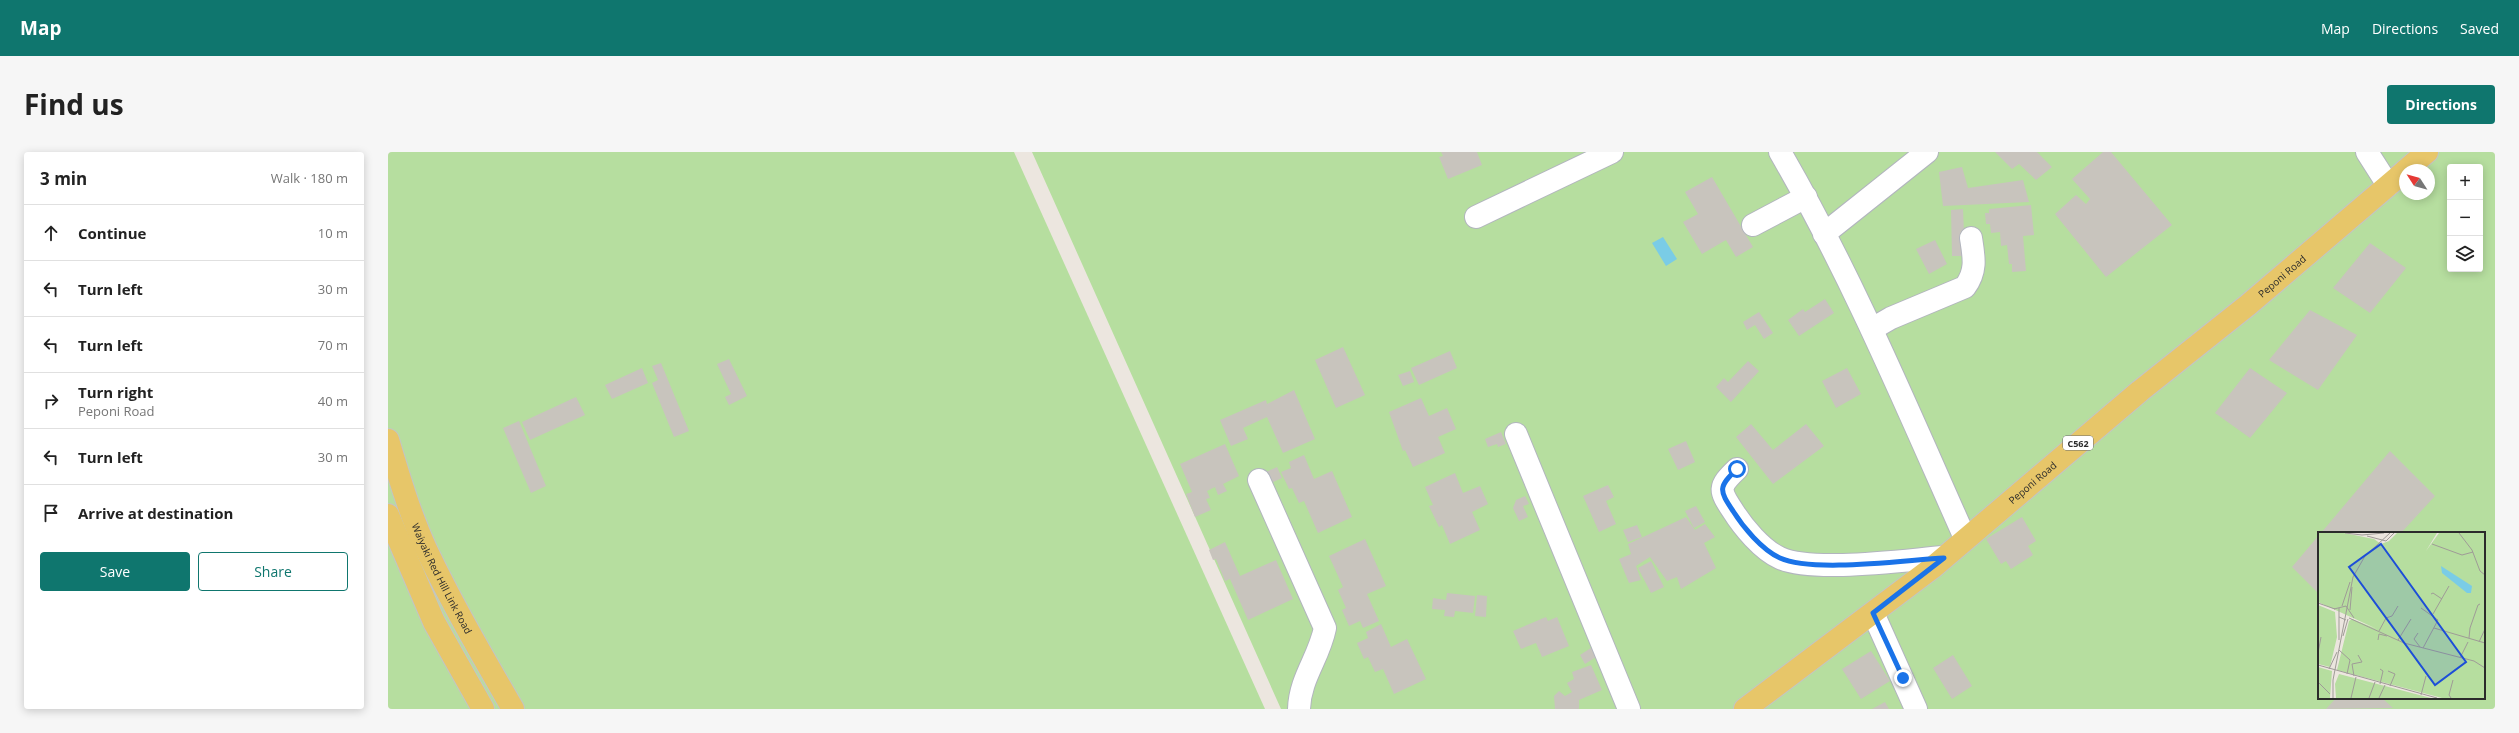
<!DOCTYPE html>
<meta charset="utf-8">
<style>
body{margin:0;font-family:"Open Sans",sans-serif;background:#f6f6f6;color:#222}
.controls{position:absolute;right:12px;top:12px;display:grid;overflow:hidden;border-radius:4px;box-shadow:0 2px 10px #0003}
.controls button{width:36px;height:36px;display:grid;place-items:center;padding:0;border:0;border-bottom:1px solid #e0e0e0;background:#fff;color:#222;font:20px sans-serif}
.compass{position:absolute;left:2011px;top:12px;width:36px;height:36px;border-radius:50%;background:#fff;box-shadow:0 2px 10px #0003;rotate:306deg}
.stop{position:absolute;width:12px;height:12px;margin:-9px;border:3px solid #1a73e8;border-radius:50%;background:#fff}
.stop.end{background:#1a73e8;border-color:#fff;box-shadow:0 1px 4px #0008}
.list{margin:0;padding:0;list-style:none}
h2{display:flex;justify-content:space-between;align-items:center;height:52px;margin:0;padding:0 16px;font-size:17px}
h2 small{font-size:13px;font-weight:400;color:#767676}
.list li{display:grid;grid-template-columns:26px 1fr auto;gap:12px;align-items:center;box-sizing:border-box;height:56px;padding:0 16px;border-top:1px solid #e0e0e0}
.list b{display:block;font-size:15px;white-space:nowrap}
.list p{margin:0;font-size:13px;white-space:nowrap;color:#767676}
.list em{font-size:13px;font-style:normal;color:#767676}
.actions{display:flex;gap:8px;padding:12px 16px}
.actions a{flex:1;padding:9px 0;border:1px solid #0f766e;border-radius:4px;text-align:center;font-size:14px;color:#0f766e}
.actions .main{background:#0f766e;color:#fff}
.icon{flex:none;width:22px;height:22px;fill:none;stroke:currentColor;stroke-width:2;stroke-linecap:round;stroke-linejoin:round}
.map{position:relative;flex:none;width:2107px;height:557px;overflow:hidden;border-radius:4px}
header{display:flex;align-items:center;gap:24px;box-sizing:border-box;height:56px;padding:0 20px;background:#0f766e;color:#fff}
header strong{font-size:19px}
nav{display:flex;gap:22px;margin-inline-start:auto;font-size:14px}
.intro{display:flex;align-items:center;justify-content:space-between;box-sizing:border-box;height:96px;padding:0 24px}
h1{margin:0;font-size:28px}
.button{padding:10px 18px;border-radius:4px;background:#0f766e;color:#fff;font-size:14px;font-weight:700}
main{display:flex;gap:24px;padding:0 24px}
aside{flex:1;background:#fff;border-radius:4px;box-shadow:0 2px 10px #0003}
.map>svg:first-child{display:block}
</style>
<header>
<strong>Map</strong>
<nav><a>Map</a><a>Directions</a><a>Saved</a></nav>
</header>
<div class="intro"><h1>Find us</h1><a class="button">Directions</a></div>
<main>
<aside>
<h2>3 min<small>Walk · 180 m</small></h2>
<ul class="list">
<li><svg class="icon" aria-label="ahead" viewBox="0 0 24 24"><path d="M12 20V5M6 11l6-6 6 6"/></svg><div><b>Continue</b></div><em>10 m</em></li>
<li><svg class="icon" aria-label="left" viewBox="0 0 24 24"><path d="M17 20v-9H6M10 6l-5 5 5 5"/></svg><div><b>Turn left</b></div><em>30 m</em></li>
<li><svg class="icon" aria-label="left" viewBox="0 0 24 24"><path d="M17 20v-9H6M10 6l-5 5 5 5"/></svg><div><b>Turn left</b></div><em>70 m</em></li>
<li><svg class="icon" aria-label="right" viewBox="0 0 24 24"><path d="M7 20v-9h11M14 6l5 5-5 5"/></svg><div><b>Turn right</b><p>Peponi Road</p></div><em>40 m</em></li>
<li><svg class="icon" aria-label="left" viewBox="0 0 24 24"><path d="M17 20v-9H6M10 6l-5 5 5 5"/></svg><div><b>Turn left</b></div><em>30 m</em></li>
<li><svg class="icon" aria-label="arrive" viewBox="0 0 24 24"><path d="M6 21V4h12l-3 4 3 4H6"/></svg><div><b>Arrive at destination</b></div></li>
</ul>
<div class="actions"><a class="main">Save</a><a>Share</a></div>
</aside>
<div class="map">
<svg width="2107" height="557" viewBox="0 0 2107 557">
<rect width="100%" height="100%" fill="#ece6df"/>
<!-- green -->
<g fill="#b6de9f" fill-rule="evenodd">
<path d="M0,0H626L877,557H0Z"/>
<path d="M644,0H2107V557H893ZM2062,15H2092V117H2062ZM2017,18H2041V42H2017ZM1931,381H2096V546H1931Z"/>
</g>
<!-- water -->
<path fill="#7acce6" d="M1275,85L1289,107L1278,114L1264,91Z"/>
<!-- building -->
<g fill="#c8c4bd">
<path d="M1053,0H1089L1094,13L1060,27L1051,5L1055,4Z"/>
<path d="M1607,0H1649L1664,15L1648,28L1631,12L1624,17Z"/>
<path d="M1715,0H1723L1784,73L1718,125L1667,62L1688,43L1698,52L1702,47L1684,27Z"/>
<path d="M1574,15L1580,36L1635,28L1641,50L1555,54L1551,20Z"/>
<path d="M1324,25L1365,95L1348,105L1338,88L1314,102L1295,70L1310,62L1297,40Z"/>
<path d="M1643,53L1646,83L1635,84L1638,119L1624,120V112H1621L1619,93L1613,94L1612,80L1603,81L1602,72H1598L1597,61H1601V57Z"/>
<path d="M1575,57L1577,104H1564L1563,58Z"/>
<path d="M1547,88L1559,112L1541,122L1528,97Z"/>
<path d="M1982,91L2018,116L1982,161L1945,136Z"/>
<path d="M1437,147L1446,161L1411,184L1400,168L1415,157L1417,160Z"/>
<path d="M1922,158L1969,183L1930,238L1881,208Z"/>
<path d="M1371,160L1385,181L1376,187L1367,173L1359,178L1355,170Z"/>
<path d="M955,195L977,243L948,256L927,208Z"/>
<path d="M1062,199L1069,216L1031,233L1023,216Z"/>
<path d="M341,207L359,244L341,253L337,245L343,242L329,212Z"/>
<path d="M1360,209L1371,219L1343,250L1328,235L1336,226L1340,230Z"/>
<path d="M273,211L301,279L286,285L264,231L270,228L264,214Z"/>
<path d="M254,216L260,231L224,247L217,233Z"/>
<path d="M1459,216L1473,242L1448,256L1434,229Z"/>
<path d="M1862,216L1899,241L1862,286L1827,261Z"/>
<path d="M1022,219L1026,230L1015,234L1010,223Z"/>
<path d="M906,238L927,287L895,301L879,265L855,276L860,287L843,294L832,268L878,248L879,252Z"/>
<path d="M188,245L197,263L142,288L134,270Z"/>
<path d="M1033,246L1041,264L1059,256L1068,277L1050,285L1057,301L1025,315L1017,298L1015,299L1001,260Z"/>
<path d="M131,269L158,334L143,341L115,276Z"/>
<path d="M1363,272L1385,298L1418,272L1436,294L1385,332L1348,285Z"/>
<path d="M1113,280L1118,292L1110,295L1109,292L1100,295L1097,287Z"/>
<path d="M1298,289L1307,310L1290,318L1280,297Z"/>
<path d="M837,292L851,324L835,332L839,339L830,343L827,335L819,339L822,346L818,347L823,358L807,365L798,342L804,340L792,312Z"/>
<path d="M2002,299L2047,344L2013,381H1933Z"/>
<path d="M916,303L926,327L944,319L964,365L930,381L916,349L911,351L904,336L901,337L893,320L903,316L901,310Z"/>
<path d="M889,315L894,326L883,331L878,320Z"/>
<path d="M1067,321L1075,341L1092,334L1100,352L1084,360L1092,378L1062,392L1054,373L1051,375L1041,354L1045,353L1037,335Z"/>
<path d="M1220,333L1226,345L1218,349L1228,372L1211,380L1195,344Z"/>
<path d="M1137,344L1141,352L1135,354L1140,365L1131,369L1125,356L1128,348Z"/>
<path d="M1308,354L1317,370L1306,376L1297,359Z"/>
<path d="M1298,365L1307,378L1317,372L1327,385L1316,391L1328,416L1293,437L1289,425L1279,429L1262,405L1248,414L1253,428L1241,431L1231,407L1243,402L1240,392Z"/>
<path d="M1634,365L1648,389L1640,394L1645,403L1623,417L1618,409L1613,412L1598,387Z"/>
<path d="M1249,373L1254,385L1240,390L1235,378Z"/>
<path d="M1931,383V442L1904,415Z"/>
<path d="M977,387L998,434L979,442L991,469L975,476L972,469L961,474L954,458L958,456L950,438L955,435L941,404Z"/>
<path d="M837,390L852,424L888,408L905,447L860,468L842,427L837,429L828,407L825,408L821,398Z"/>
<path d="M1263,409L1276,435L1263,441L1250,416Z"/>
<path d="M1059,441L1087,444L1085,461L1067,459L1066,465L1056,464L1057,458L1044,457L1045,446L1058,448Z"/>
<path d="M1089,443L1099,444L1098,465L1087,464Z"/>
<path d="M1158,465L1160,469L1169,465L1181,494L1154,505L1148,491L1133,497L1125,479Z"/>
<path d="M993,472L1003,495L1019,487L1038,527L1006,542L995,517L987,520L980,505L976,507L969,491L980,486L978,480Z"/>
<path d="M1209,492L1214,501L1197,512L1192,503Z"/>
<path d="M1483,499L1502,529L1473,547L1454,517Z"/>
<path d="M1565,503L1584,534L1564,547L1545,516Z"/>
<path d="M1203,513L1214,538L1191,548V557H1167L1166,544L1171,539L1177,544L1184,540L1179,531L1186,527L1184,520Z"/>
<path d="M1948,546H1994L2005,556L1938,557Z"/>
<path d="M1497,550L1501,557H1484Z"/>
</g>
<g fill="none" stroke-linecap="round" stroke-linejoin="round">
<!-- minor casing -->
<g stroke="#b2b5be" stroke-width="24">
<g id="minor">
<path d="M1392,0C1464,124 1519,256 1577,386"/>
<path d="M1979,0L2000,33"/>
<path d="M1088,65L1224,0"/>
<path d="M1365,73L1418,45"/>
<path d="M1436,82L1539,0"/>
<path d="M1484,177L1503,166L1577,135C1589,119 1586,105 1583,86"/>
<path d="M1128,282L1241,557"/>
<path d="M1349,317C1330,335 1331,338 1345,359C1355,375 1374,398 1392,406C1425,421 1517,408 1556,405"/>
<path d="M871,328L937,476C931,506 912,526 911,557"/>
<path d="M1485,461L1528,557"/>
</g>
</g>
<!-- major casing -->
<g stroke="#c4c4c4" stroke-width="24">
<g id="major">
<path d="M2018,18L2039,0"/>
<path id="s1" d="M0,288C11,325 22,362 38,397C64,452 95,505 125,557"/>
<path d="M0,363L46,470L95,557"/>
<path id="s2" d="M1357,557L1544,416L1752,239L1860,153L2017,19"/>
</g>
</g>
<!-- minor -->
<use href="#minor" stroke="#fff" stroke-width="22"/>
<!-- major -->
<use href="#major" stroke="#e7c669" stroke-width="22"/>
</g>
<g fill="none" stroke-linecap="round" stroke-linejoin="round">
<!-- route -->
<path stroke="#1a73e8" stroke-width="5" d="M1349,317C1330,335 1331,338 1345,359C1355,375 1374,398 1392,406C1425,421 1517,408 1556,406L1485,461L1515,526"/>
</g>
<g text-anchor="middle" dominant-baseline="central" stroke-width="4" stroke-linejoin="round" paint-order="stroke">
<!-- shield labels -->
<rect fill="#fff" stroke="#6b6b6b" stroke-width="1" x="1675" y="284" width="30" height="14" rx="3"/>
<g font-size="9" font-weight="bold" fill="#2b2b2b">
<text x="1690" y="291">C562</text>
</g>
<!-- street labels -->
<g font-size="10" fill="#2b2b2b" stroke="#fff">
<text stroke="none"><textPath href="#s2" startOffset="690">Peponi Road</textPath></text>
<text stroke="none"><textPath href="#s2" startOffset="366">Peponi Road</textPath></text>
<text stroke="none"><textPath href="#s1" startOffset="149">Waiyaki Red Hill Link Road</textPath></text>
</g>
</g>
<!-- overview -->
<g transform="translate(1930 380)">
<rect width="167" height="167" fill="#ece6df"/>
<path d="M0,1H26L56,7L63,12L71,9L79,1H119L108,19L121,1H167V166H124L19,138L31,89L34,87L59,97L0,70ZM0,73L17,80L19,105L12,135L0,132ZM0,135L14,139L12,166H0ZM21,142L113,166H18L17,152Z" fill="#b6de9f"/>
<path d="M123,34L154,54L153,61H149L124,41Z" fill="#7acce6"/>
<path fill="none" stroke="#9f9b97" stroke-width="1" d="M27,1L44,3L66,1M141,1L154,18L162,39L167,43M49,4L68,9L76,1M114,12L144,23L155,20M113,62L115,61L124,67M0,71L17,77M24,74L32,50M21,76V85L28,88M103,76L120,88L105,116M16,77L28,74L36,86M32,78L34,55M115,82L131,54M31,86L86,111L156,129L167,136M116,96L167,111M61,99L68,86L74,84L80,74M100,101L96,107L102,115M25,104L30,87M151,106L152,96L160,73L162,72M21,108V85M60,108L61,102L69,104M80,108L93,87M161,110L167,97M21,118L32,128L29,142M0,121L3,105M142,126L150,110M0,133L119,166M11,137L19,120M70,139L77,142L72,154M36,144L34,132L44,130L40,123M0,150L12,162M62,152L65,139L62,137M103,163L108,144M15,166V148L35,45L47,24L72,1M33,166L38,145M51,166L57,150M61,166L67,153M133,166L131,163L135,148"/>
<path fill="#1d4ed8" fill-opacity="0.15" stroke="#1d4ed8" stroke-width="2" d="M63,12L148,130L117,153L31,35Z"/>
<rect width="167" height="167" fill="none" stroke="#2b2b2b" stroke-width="2"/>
</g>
</svg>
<div class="controls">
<button>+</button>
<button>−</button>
<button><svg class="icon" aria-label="layers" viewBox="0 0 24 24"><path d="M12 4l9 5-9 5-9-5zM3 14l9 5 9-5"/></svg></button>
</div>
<svg class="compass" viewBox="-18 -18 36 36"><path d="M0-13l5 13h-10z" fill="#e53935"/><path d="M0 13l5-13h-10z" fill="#767676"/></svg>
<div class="stop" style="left:1349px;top:317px"></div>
<div class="stop end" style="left:1515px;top:526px"></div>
</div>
</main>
